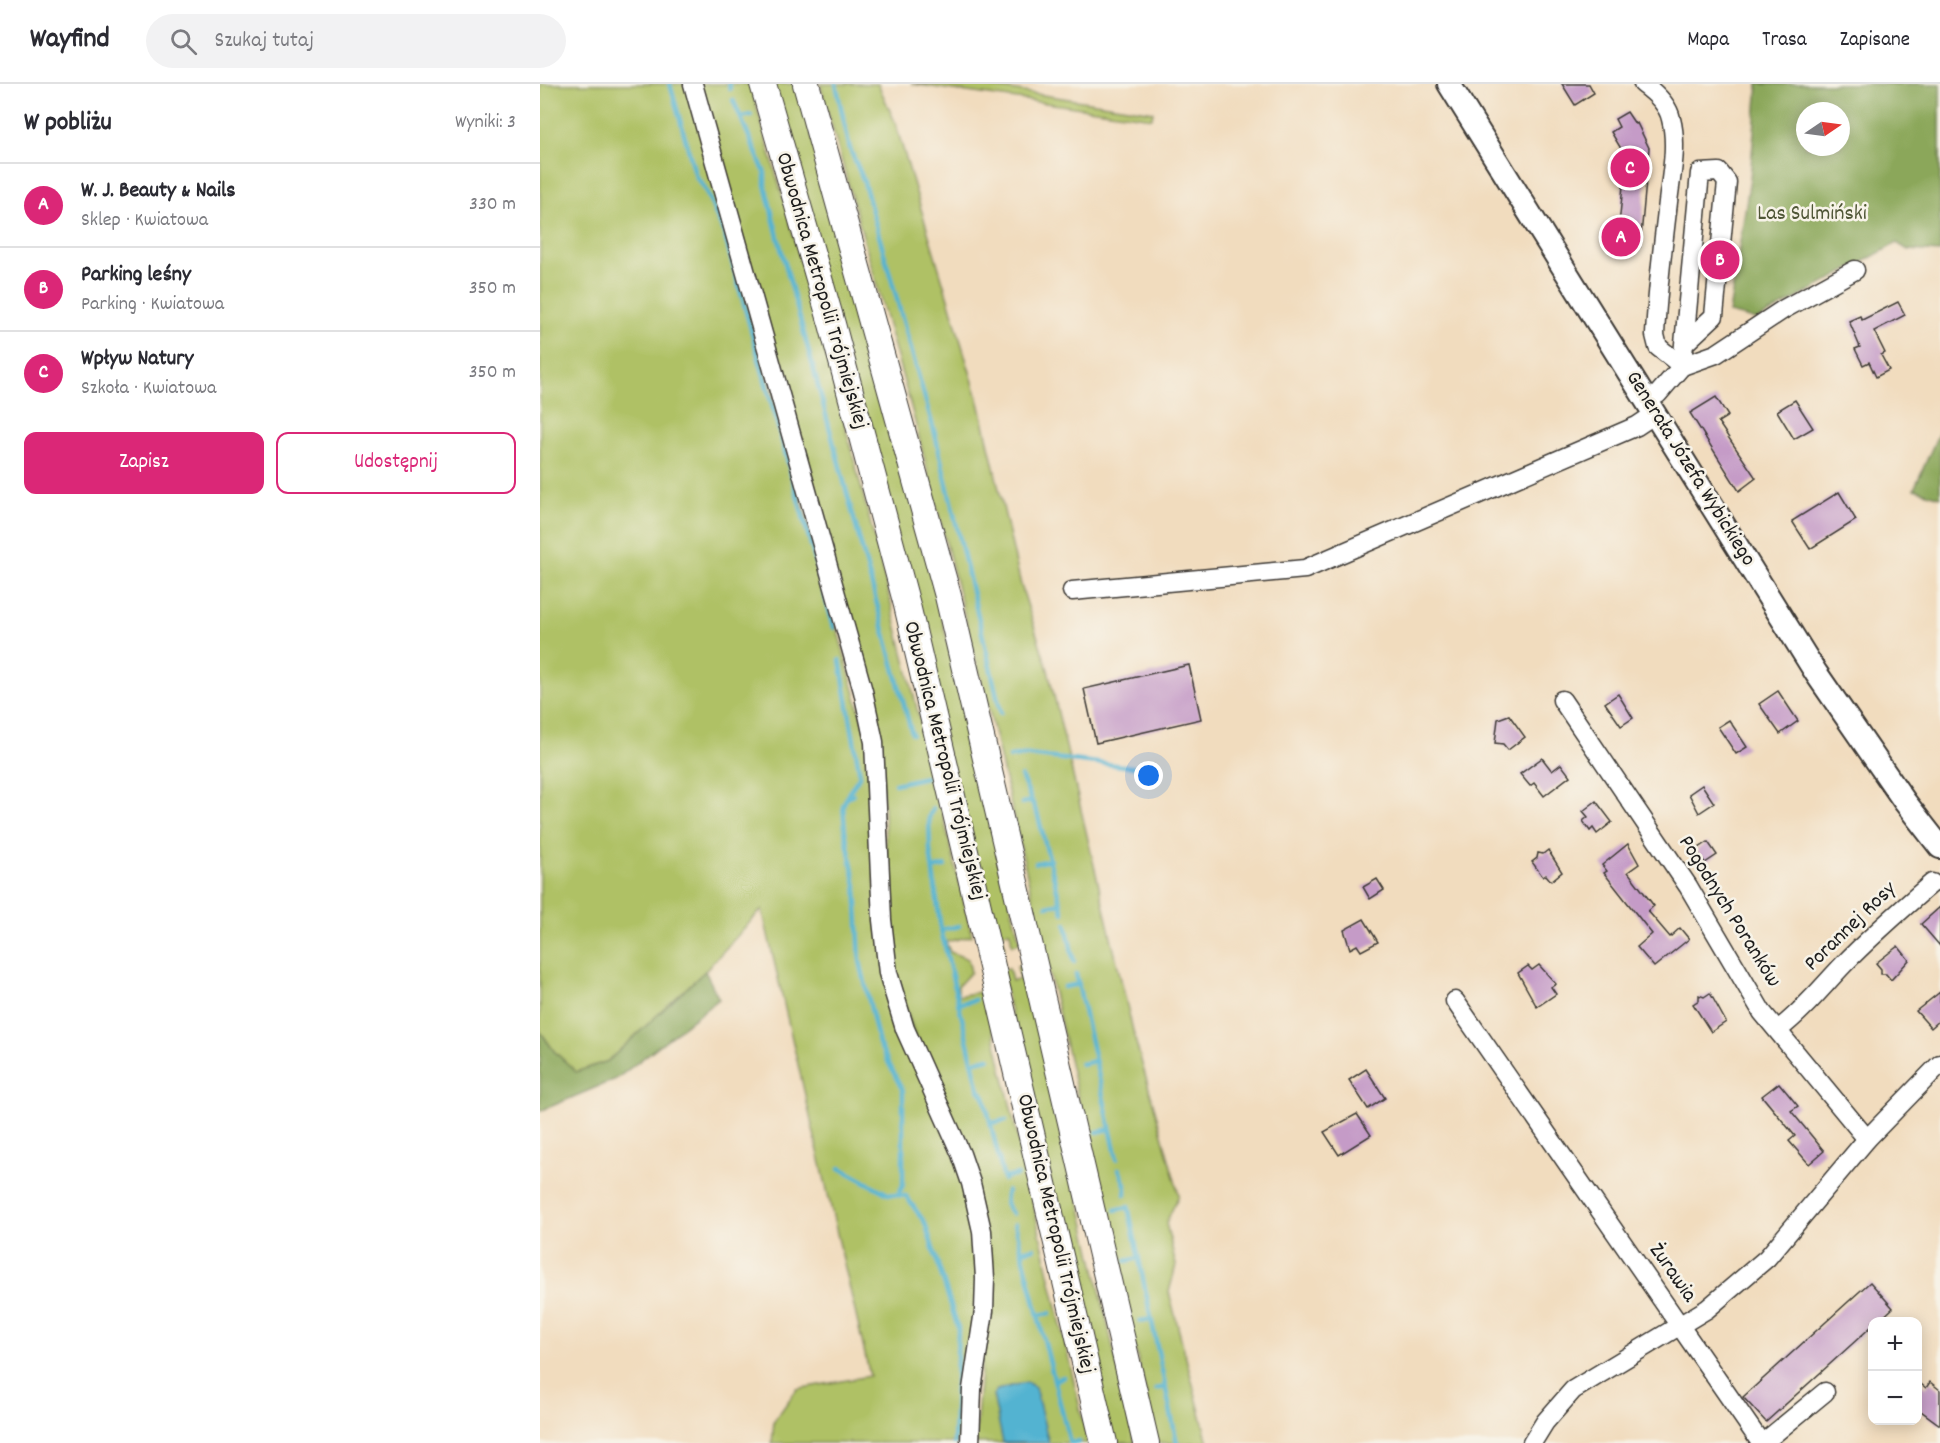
<!DOCTYPE html>
<html lang="pl">
<meta charset="utf-8">
<style>
body{margin:0;font-family:Dekko,sans-serif;background:#f2f2f3;color:#2b2b33}
.controls{position:absolute;right:18px;bottom:18px;display:grid;overflow:hidden;border-radius:12px;box-shadow:0 3px 15px #0003}
.controls button{width:54px;height:54px;display:grid;place-items:center;padding:0;border:0;border-bottom:2px solid #e1e1e2;background:#fff;color:#2b2b33;font:30px sans-serif}
.compass{position:absolute;left:1256px;top:18px;width:54px;height:54px;border-radius:50%;background:#fff;box-shadow:0 3px 15px #0003;rotate:77deg}
.you{position:absolute;left:609px;top:692px;width:21px;height:21px;margin:-15px;border:4px solid #fff;border-radius:50%;background:#1a73e8;box-shadow:0 0 0 9px #1a73e833}
.badge{display:grid;place-items:center;width:39px;height:39px;border-radius:50%;background:#db2777;color:#fff;font-size:20px;font-weight:700}
.pin{position:absolute;translate:-50% -50%;border:3px solid #fff;box-shadow:0 2px 6px #0006}
.list{margin:0;padding:0;list-style:none}
h2{display:flex;justify-content:space-between;align-items:center;height:78px;margin:0;padding:0 24px;font-size:26px}
h2 small{font-size:20px;font-weight:400;color:#7c7c81}
.list li{display:grid;grid-template-columns:39px 1fr auto;gap:18px;align-items:center;box-sizing:border-box;height:84px;padding:0 24px;border-top:2px solid #e1e1e2}
.list b{display:block;font-size:22px;white-space:nowrap}
.list p{margin:0;font-size:20px;white-space:nowrap;color:#7c7c81}
.list em{font-size:20px;font-style:normal;color:#7c7c81}
.actions{display:flex;gap:12px;padding:18px 24px}
.actions a{flex:1;padding:14px 0;border:2px solid #db2777;border-radius:12px;text-align:center;font-size:21px;color:#db2777}
.actions .main{background:#db2777;color:#fff}
.icon{flex:none;width:33px;height:33px;fill:none;stroke:currentColor;stroke-width:2;stroke-linecap:round;stroke-linejoin:round}
.map{position:relative;flex:none;width:1400px;height:1359px;overflow:hidden}
header{display:flex;align-items:center;gap:36px;box-sizing:border-box;height:84px;padding:0 30px;background:#fff;border-bottom:2px solid #e1e1e2}
header strong{font-size:28px}
nav{display:flex;gap:33px;margin-inline-start:auto;font-size:21px}
.search{width:420px;height:54px;background:#f2f2f3;display:flex;align-items:center;gap:15px;box-sizing:border-box;padding:0 21px;border-radius:33px;color:#7c7c81;font-size:22px}
main{display:flex}
aside{flex:1;background:#fff}
.map>svg:first-child{display:block}
</style>
<header>
<strong>Wayfind</strong>
<div class="search"><svg class="icon" aria-label="search" viewBox="0 0 24 24"><circle cx="10" cy="10" r="6"/><path d="M15 15l6 6"/></svg>Szukaj tutaj</div>
<nav><a>Mapa</a><a>Trasa</a><a>Zapisane</a></nav>
</header>
<main>
<aside>
<h2>W pobliżu<small>Wyniki: 3</small></h2>
<ul class="list">
<li><span class="badge">A</span><div><b>W. J. Beauty &amp; Nails</b><p>Sklep · Kwiatowa</p></div><em>330 m</em></li>
<li><span class="badge">B</span><div><b>Parking leśny</b><p>Parking · Kwiatowa</p></div><em>350 m</em></li>
<li><span class="badge">C</span><div><b>Wpływ Natury</b><p>Szkoła · Kwiatowa</p></div><em>350 m</em></li>
</ul>
<div class="actions"><a class="main">Zapisz</a><a>Udostępnij</a></div>
</aside>
<div class="map">
<svg width="1400" height="1359" viewBox="0 0 1400 1359">
<rect width="100%" height="100%" fill="#f7f3e8"/>
<filter id="ink" filterUnits="userSpaceOnUse"><feTurbulence type="fractalNoise" baseFrequency=".0167" numOctaves="2"/><feDisplacementMap in="SourceGraphic" scale="12" xChannelSelector="R" yChannelSelector="G"/><feConvolveMatrix kernelMatrix="1 2 1 2 8 2 1 2 1" color-interpolation-filters="sRGB"/></filter>
<filter id="wash" filterUnits="userSpaceOnUse"><feTurbulence type="fractalNoise" baseFrequency=".008" numOctaves="4" result="noise"/><feDisplacementMap in="SourceGraphic" scale="24" xChannelSelector="R" yChannelSelector="G"/><feGaussianBlur stdDeviation="1.35" result="paint"/><feColorMatrix in="noise" values="0 0 0 0 0 0 0 0 0 0 0 0 0 0 0 0 0 1.4 0 .05"/><feComposite in="paint" operator="in"/></filter>
<g filter="url(#wash)">
<rect width="100%" height="100%" fill="#f1dcbe"/>
<!-- green -->
<g fill="#afc165" stroke="#666e40" stroke-width="1.5">
<path d="M0,0H148L329,661L337,836L430,1117L440,1192L424,1359H232L234,1337L257,1305L330,1292L222,825L165,887L68,977L36,988L14,967L0,947Z"/>
<path d="M159,0H210C293,282 364,566 432,852L406,858L410,868L428,875L431,888L418,902V912L444,907L548,1359H435L450,1178L353,884L341,678Z"/>
<path d="M232,0H257L370,402L480,859L472,861L470,848L462,849L465,863L457,865Z"/>
<path d="M280,0H338L355,38L439,318L481,501L508,586L595,955L639,1111L626,1139L636,1181L629,1208L668,1359H617L452,638L372,326Z"/>
<path d="M371,0H432L613,28L612,34Z"/>
<path d="M485,881L595,1359H570L461,886L469,884L472,897L480,895L477,882Z"/>
</g>
<!-- forest -->
<g fill="#8ba75a" stroke="#54623b" stroke-width="1.5" fill-rule="evenodd">
<path d="M1218,0H1400V168L1368,166L1357,159L1217,236L1189,229L1210,94ZM1265,27H1301V63H1265Z"/>
<path d="M1400,346V413L1374,405Z"/>
<path d="M165,887L179,915L76,995L0,1027V947L14,967L36,988L68,977Z"/>
</g>
<!-- water -->
<path fill="#53b3d1" stroke="#386876" stroke-width="1.5" d="M486,1298L495,1303L509,1359H463L453,1311L457,1306Z"/>
<g fill="none" stroke-linecap="round" stroke-linejoin="round">
<!-- stream -->
<g stroke="#53b3d1" stroke-width="4.5">
<path d="M130,0L156,93L164,103L184,149L294,544"/>
<path d="M189,0L190,5"/>
<path d="M296,0L310,65L323,95L395,350L461,629"/>
<path d="M193,16L225,89V101L239,157L372,650"/>
<path d="M201,33L211,31"/>
<path d="M300,576L320,691L307,712"/>
<path d="M470,673L488,671L618,686"/>
<path d="M481,692L498,732L523,829"/>
<path d="M355,700L386,693"/>
<path d="M313,710L307,713L303,721L305,747L316,802L320,877L339,960L363,1007V1101L358,1111"/>
<path d="M482,719L492,717"/>
<path d="M393,724L389,733L390,766L401,846L439,1006L444,1012L464,1096"/>
<path d="M496,779L511,776"/>
<path d="M393,785L405,782"/>
<path d="M507,822L521,819"/>
<path d="M526,840L534,878"/>
<path d="M401,846L419,842"/>
<path d="M536,890L577,1075"/>
<path d="M524,903L539,900"/>
<path d="M418,920L435,916"/>
<path d="M432,978L449,974"/>
<path d="M541,980L555,977"/>
<path d="M451,1039L466,1036"/>
<path d="M557,1048L570,1045"/>
<path d="M300,1084L348,1110L366,1112L385,1139L418,1244L414,1359"/>
<path d="M579,1085L586,1103L585,1111"/>
<path d="M464,1094L478,1091"/>
<path d="M467,1107C464,1117 466,1123 473,1130"/>
<path d="M588,1122L637,1359"/>
<path d="M575,1126L588,1123"/>
<path d="M475,1140L530,1359"/>
<path d="M482,1167L494,1164"/>
<path d="M586,1177L599,1174"/>
<path d="M498,1231L510,1229"/>
<path d="M600,1237L611,1235"/>
<path d="M514,1296L524,1293"/>
<path d="M616,1305L626,1303"/>
<path d="M532,1359L539,1357"/>
</g>
</g>
<g id="blocks">
<!-- building -->
<g fill="#c59bc7">
<path d="M1022,0H1049L1054,9L1035,21Z"/>
<path d="M1087,28L1095,40L1097,39L1109,64L1100,163L1077,160L1086,73L1071,48L1079,43L1075,35Z"/>
<path d="M1358,218L1365,231L1334,247L1345,269L1341,271L1349,286L1336,293L1329,278L1323,281L1315,265L1320,263L1309,237L1320,232L1322,236Z"/>
<path d="M1176,313L1188,332L1178,338L1216,394L1199,407L1150,329Z"/>
<path d="M1255,316L1273,344L1254,355L1237,327Z"/>
<path d="M1299,408L1316,436L1270,465L1252,437Z"/>
<path d="M649,581L661,635L556,659L544,605Z"/>
<path d="M1238,607L1258,637L1240,650L1219,620Z"/>
<path d="M1078,610L1093,634L1081,642L1065,619Z"/>
<path d="M969,631L985,653L968,666L963,660L955,659L958,635Z"/>
<path d="M1189,636L1207,663L1196,670L1178,643Z"/>
<path d="M1002,674L1012,687L1021,680L1030,692L1004,712L994,699L990,702L980,690Z"/>
<path d="M1162,701L1174,719L1159,729L1149,710Z"/>
<path d="M1056,717L1072,738L1057,750L1053,744L1050,747L1043,737L1048,733L1043,727Z"/>
<path d="M1168,758L1177,771L1165,779L1156,766Z"/>
<path d="M1088,760L1099,780L1088,788L1114,822L1108,827L1130,853L1140,844L1149,855L1114,883L1097,863L1112,850L1064,789L1067,787L1062,781Z"/>
<path d="M1008,766L1022,788L1011,797L1006,791L1003,793L992,778L997,774L998,769L1003,770Z"/>
<path d="M837,795L844,806L830,815L823,803Z"/>
<path d="M1400,823V862L1381,840Z"/>
<path d="M824,835L838,858L821,867L817,861L810,865L804,846Z"/>
<path d="M1358,862L1369,876L1351,896L1346,890H1341V885L1336,879Z"/>
<path d="M999,881L1016,900L1011,903L1016,910L997,923L978,889L988,882L992,886Z"/>
<path d="M1400,908V936L1391,944L1376,927Z"/>
<path d="M1170,909L1186,938L1171,948L1153,920L1159,916V911L1164,913Z"/>
<path d="M826,985L845,1014L828,1025L809,996Z"/>
<path d="M1239,999L1258,1022L1251,1027L1284,1067L1269,1080L1249,1057L1255,1052L1222,1012Z"/>
<path d="M817,1030L831,1051L799,1071L784,1048Z"/>
<path d="M1330,1198L1353,1224L1338,1238H1332V1242L1226,1338L1203,1313Z"/>
<path d="M1377,1297L1386,1304L1390,1298L1400,1306V1341L1377,1324Z"/>
</g>
</g>
</g>
<g filter="url(#ink)">
<use href="#blocks" fill-opacity="0" stroke="#3c3934" stroke-width="1.5"/>
<g fill="none" stroke-linecap="round" stroke-linejoin="round">
<!-- minor casing -->
<g stroke="#3c3934" stroke-width="21">
<g id="minor">
<path d="M153,0L323,607L334,658L342,836L348,889L365,945L421,1070L431,1099L442,1147L445,1194L444,1227L432,1305L430,1359"/>
<path d="M1103,0C1114,8 1128,20 1131,35C1138,61 1131,92 1128,118C1123,162 1117,207 1115,251L1118,263L1142,282"/>
<path d="M1142,282L1144,260L1174,232L1187,98L1179,88L1160,89L1144,260"/>
<path d="M1142,282L1176,270L1244,225L1315,186"/>
<path d="M1107,316L1118,310L1142,282"/>
<path d="M532,507L765,485L1097,342L1115,330"/>
<path d="M1022,616L1148,802L1222,928L1327,1055"/>
<path d="M915,917L1221,1359"/>
<path d="M1238,946C1263,927 1282,903 1303,881C1331,852 1362,825 1392,799"/>
<path d="M992,1359L1005,1338L1033,1306L1167,1225L1227,1174L1327,1055L1400,980"/>
<path d="M1223,1359L1285,1308"/>
</g>
</g>
<!-- major casing -->
<g stroke="#3c3934" stroke-width="26">
<path id="major" d="M909,0L1276,589L1365,718L1400,763"/>
</g>
<!-- highway casing -->
<g stroke="#3c3934" stroke-width="28">
<g id="highway">
<path d="M223,0L292,240L367,521L564,1359"/>
<path d="M266,0L408,512L606,1359"/>
</g>
</g>
<!-- minor -->
<use href="#minor" stroke="#fff" stroke-width="18"/>
<!-- major -->
<use href="#major" stroke="#fff" stroke-width="22"/>
<!-- highway -->
<use href="#highway" stroke="#fff" stroke-width="26"/>
</g>
</g>
<g text-anchor="middle" dominant-baseline="central" stroke-width="5" stroke-linejoin="round" paint-order="stroke">
<!-- park labels -->
<g font-size="22" fill="#4f5636" stroke="#f7f3e8">
<text x="1272" y="130">Las Sulmiński</text>
</g>
<!-- street labels -->
<g font-size="22" fill="#1c1c1c" stroke="#f7f3e8">
<text transform="translate(281 207) rotate(74)">Obwodnica Metropolii Trójmiejskiej</text>
<text transform="translate(1150 385) rotate(58)">Generała Józefa Wybickiego</text>
<text transform="translate(404 677) rotate(76)">Obwodnica Metropolii Trójmiejskiej</text>
<text transform="translate(1189 828) rotate(58)">Pogodnych Poranków</text>
<text transform="translate(1311 843) rotate(-44)">Porannej Rosy</text>
<text transform="translate(515 1150) rotate(77)">Obwodnica Metropolii Trójmiejskiej</text>
<text transform="translate(1132 1189) rotate(55)">Żurawia</text>
</g>
</g>
</svg>
<div class="controls">
<button>+</button>
<button>−</button>
</div>
<svg class="compass" viewBox="-18 -18 36 36"><path d="M0-13l5 13h-10z" fill="#e53935"/><path d="M0 13l5-13h-10z" fill="#7c7c81"/></svg>
<div class="you"></div>
<div class="pin badge" style="left:1081px;top:153px">A</div>
<div class="pin badge" style="left:1180px;top:176px">B</div>
<div class="pin badge" style="left:1090px;top:84px">C</div>
</div>
</main>
